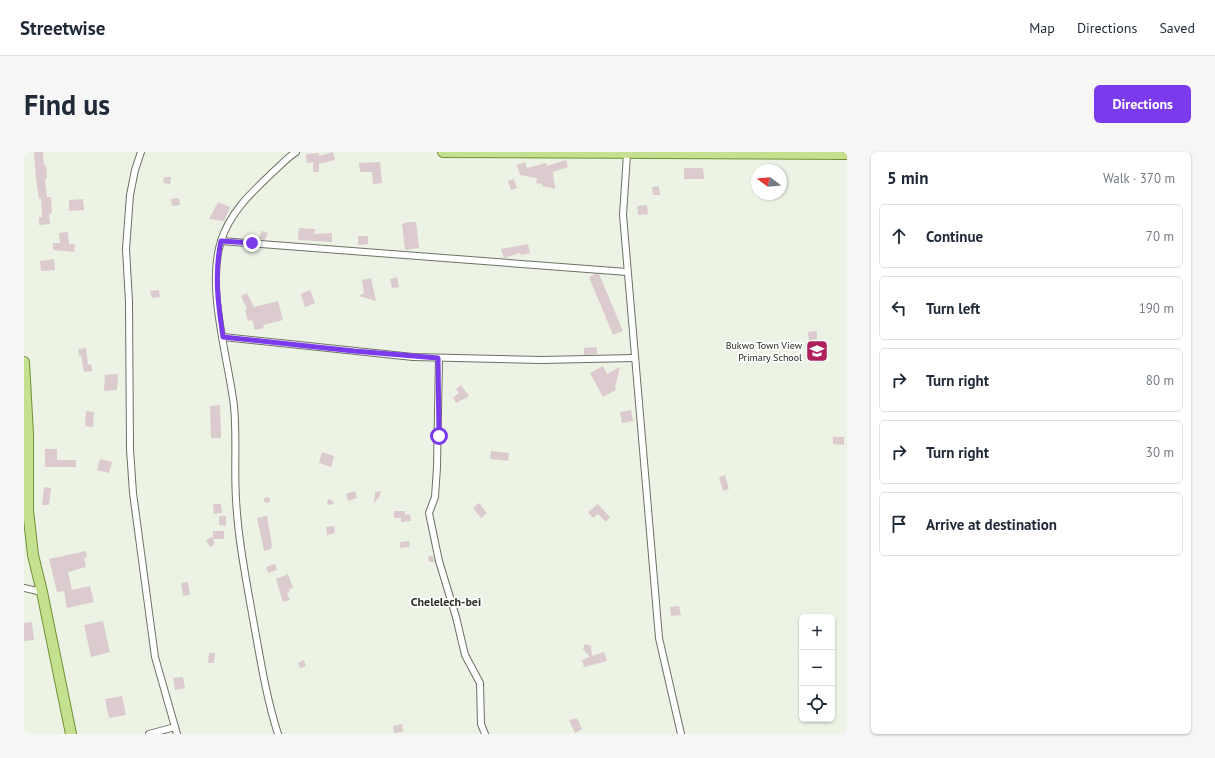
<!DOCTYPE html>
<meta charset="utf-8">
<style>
body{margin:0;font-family:"PT Sans",sans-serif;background:#f6f6f7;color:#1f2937}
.controls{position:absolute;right:12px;bottom:12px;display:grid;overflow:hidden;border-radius:6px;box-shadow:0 1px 3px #0004}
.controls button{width:36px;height:36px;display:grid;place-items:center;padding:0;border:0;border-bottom:1px solid #e0e1e3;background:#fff;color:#1f2937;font:20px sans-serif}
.compass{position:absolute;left:727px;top:12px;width:36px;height:36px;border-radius:50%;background:#fff;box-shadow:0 1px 3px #0004;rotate:286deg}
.stop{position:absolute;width:12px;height:12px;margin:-9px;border:3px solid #7c3aed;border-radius:50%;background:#fff}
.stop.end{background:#7c3aed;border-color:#fff;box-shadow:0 1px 4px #0008}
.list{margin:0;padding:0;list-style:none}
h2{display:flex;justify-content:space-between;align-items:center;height:52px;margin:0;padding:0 16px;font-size:17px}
h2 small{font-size:13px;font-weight:400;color:#747a83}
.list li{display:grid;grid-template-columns:26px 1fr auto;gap:12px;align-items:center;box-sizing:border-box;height:64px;margin:0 8px 8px;padding:0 8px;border:1px solid #e0e1e3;border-radius:6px}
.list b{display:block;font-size:15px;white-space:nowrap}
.list em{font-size:13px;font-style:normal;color:#747a83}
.icon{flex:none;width:22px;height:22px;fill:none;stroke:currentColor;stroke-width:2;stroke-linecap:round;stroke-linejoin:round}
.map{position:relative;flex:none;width:823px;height:582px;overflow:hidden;border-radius:6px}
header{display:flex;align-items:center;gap:24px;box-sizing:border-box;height:56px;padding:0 20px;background:#fff;border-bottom:1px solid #e0e1e3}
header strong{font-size:19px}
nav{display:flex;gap:22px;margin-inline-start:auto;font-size:14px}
.intro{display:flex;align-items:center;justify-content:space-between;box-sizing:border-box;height:96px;padding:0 24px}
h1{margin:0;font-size:28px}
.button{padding:10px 18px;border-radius:6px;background:#7c3aed;color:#fff;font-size:14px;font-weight:700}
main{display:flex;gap:24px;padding:0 24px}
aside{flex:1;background:#fff;border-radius:6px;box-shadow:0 1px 3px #0004}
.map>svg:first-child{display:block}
</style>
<header>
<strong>Streetwise</strong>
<nav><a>Map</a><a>Directions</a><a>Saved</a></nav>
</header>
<div class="intro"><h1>Find us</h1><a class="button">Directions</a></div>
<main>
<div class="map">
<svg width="823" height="582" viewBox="0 0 823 582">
<rect width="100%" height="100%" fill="#ecf3e4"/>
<!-- building -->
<g fill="#dbcace">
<path d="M10,0H19L20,13H22L23,27H21L23,45H27L28,61L25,62L26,72L15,73V65H18L17,46L15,47L12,27Z"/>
<path d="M309,0L311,8L295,12V20H289V10L283,11L282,2L295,1V4Z"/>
<path d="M542,8L544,15L529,20L531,37L518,34V32L512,31L513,26L496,23L493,13L501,10L503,16L522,11L523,14Z"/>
<path d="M356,10L358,31L349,32L348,20H336L335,11Z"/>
<path d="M660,16H679L680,27H660Z"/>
<path d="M140,25H147L146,32L139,31Z"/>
<path d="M490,27L493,36L487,38L484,29Z"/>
<path d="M635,34L636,43H629L628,35Z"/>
<path d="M155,46L156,53L148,54L147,47Z"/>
<path d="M59,47L60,58L45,59V48Z"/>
<path d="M194,50L206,55L200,69L185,67Z"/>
<path d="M623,53L624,62L614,63L613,54Z"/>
<path d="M384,70H392L395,96L381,98L378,72Z"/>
<path d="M275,76L291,77L290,82L308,81V90L274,88Z"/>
<path d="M238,79L244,81L241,88L235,87Z"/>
<path d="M44,80L45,92H51L50,100L29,98V91H36L35,81Z"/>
<path d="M334,84H344V92L334,93Z"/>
<path d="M504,92L506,101L497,103L496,101L480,106L477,97Z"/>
<path d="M30,107L31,118L17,119L16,109Z"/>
<path d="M571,122H575L599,179L589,183L565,125Z"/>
<path d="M373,125L375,135L368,136L366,127Z"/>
<path d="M347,126L352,149L335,144L340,141L338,128Z"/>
<path d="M135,138L136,145L128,146L126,139Z"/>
<path d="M286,138L291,151L281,155L277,142Z"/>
<path d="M223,141L230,155L254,149L259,168L239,173L240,176L231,178L228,168L224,169L221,158L223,157L217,144Z"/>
<path d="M793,179V187L785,188L784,180Z"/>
<path d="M573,195V202L560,203V196Z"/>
<path d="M62,196L64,213L67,212L68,219L60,220L57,203L55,204L54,197Z"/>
<path d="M579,214L583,222L596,215L591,235L592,238L579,245L566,221Z"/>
<path d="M94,222L93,238L80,239L81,223Z"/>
<path d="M437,233L445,244L432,251L429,246L435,241L432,237Z"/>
<path d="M196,253L197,286H187L186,254Z"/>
<path d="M607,258L609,269L598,271L596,260Z"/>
<path d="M62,259L70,260L69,275L61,274Z"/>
<path d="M809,285H820V293L809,292Z"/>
<path d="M21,297H33V308H52V315H21Z"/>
<path d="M467,299L485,301L484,309L466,307Z"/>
<path d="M298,300L310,304L307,315L295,311Z"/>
<path d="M76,307L88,310L85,321L73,318Z"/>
<path d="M701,323L705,337L699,339L695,325Z"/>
<path d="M20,335L27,336L25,353H18Z"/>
<path d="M331,339L333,346L324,349L322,342Z"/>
<path d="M357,339L356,344L350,351L351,340Z"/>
<circle cx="243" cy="348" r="3"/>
<path d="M304,347L308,348L310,352L304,353L303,351Z"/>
<path d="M455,351L463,361L457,366L449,356Z"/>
<path d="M189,352H197L198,361L190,362Z"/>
<path d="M574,352L586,365L582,370L574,362L569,366L564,360Z"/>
<path d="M370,359H381V363L386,362L387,369L377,370V366H370Z"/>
<path d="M195,364H202V374L195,373Z"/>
<path d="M243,364L248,393L247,397L240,399L233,366Z"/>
<path d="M310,374L311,381L303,383L302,375Z"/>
<rect x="189" y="379" width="11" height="8"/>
<path d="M188,385L191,392L186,395L182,388Z"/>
<path d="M385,389L386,395L376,396V390Z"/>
<path d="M62,399L63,405L60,406L62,415L44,420L48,438L66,434L70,450L43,456L40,439L33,440L25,407Z"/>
<path d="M404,404H409L411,410H405Z"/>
<path d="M251,412L253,418L244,421L242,415Z"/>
<path d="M264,422L269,436L265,437L266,440L263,441L266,448L259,450L252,427Z"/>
<path d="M164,430L166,443L159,444L157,431Z"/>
<path d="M655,454L657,463L647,464L646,455Z"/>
<path d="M79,469L86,500L67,505L60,473Z"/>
<path d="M8,470L10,488L0,489V471Z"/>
<path d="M561,492L567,494L568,504L580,500L583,509L560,515L558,508L566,505L559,497Z"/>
<path d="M185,501H191L190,511H184Z"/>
<path d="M280,508L282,514L276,516L274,511Z"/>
<path d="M159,525L161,536L151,538L149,526Z"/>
<path d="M98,544L102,563L85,566L81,547Z"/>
<path d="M553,566L558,577L551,581L545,568Z"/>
<path d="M378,572L379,580L370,581L369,574Z"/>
</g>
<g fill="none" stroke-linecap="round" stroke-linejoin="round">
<!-- street casing -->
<g stroke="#6c7165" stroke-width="8">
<g id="street">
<path d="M117,0L111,18L106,43L102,97L105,150L106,297L109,341L131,505L153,582"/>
<path d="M603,2L599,63L635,486L657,582"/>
<path d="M197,89L603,120"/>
<path d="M199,185L389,205L517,208L610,206"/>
<path d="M415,206L413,315L411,345L405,361L415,409L432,465L441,503L456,531L457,572L461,582"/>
<path d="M0,436L18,440"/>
<path d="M125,582L151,575"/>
<path d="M254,582C242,545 236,505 229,467C222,427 214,387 212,347C210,316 213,285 210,254C204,205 182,136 197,89C206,60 228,40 249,20C257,13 264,5 272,0"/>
</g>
</g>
<!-- primary casing -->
<g stroke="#729037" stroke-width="12">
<g id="primary">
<path d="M419,0L823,2"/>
<path d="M0,210L4,282V358L9,403L18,440L47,582"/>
</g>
</g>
<!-- street -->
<use href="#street" stroke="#fff" stroke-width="6"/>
<!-- primary -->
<use href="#primary" stroke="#c5e08f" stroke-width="10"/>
</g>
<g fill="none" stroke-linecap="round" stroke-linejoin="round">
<!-- route -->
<path stroke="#7c3aed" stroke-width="5" d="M228,91L197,89C190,122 194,152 199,185L330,199L414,206L415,284"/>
</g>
<!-- icons -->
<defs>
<g id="school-square" transform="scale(1.15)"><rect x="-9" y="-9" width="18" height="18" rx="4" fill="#ae205b" stroke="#fff"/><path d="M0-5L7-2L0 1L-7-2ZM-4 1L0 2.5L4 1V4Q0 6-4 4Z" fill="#fff"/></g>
</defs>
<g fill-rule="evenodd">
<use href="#school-square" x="793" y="199"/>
</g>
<g text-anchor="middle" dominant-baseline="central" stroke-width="3.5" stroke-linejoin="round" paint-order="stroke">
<!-- poi labels -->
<g font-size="10" fill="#1f211c" stroke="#fff" text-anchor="end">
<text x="778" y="193">Bukwo Town View<tspan x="778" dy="12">Primary School</tspan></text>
</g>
<!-- quarter labels -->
<g font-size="12" font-weight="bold" fill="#2a2f24" stroke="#fff">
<text x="422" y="449">Chelelech-bei</text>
</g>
</g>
</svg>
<div class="controls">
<button>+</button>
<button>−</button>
<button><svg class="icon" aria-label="locate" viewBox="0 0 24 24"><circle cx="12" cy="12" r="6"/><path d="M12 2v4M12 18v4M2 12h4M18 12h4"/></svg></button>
</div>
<svg class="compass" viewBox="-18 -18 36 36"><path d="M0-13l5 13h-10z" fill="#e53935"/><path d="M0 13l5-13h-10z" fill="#747a83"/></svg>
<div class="stop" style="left:415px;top:284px"></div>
<div class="stop end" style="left:228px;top:91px"></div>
</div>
<aside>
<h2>5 min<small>Walk · 370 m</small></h2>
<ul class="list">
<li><svg class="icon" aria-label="ahead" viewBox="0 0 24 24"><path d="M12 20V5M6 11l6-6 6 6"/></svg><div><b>Continue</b></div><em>70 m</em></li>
<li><svg class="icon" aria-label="left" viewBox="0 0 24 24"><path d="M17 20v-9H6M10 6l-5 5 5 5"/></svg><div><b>Turn left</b></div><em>190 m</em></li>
<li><svg class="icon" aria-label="right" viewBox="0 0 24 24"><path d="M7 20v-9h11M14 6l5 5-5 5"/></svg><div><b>Turn right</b></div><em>80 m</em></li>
<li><svg class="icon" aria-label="right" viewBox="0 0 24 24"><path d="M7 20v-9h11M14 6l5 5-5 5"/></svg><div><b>Turn right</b></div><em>30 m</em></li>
<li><svg class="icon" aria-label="arrive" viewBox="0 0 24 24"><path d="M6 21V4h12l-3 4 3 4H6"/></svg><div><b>Arrive at destination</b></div></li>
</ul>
</aside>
</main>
